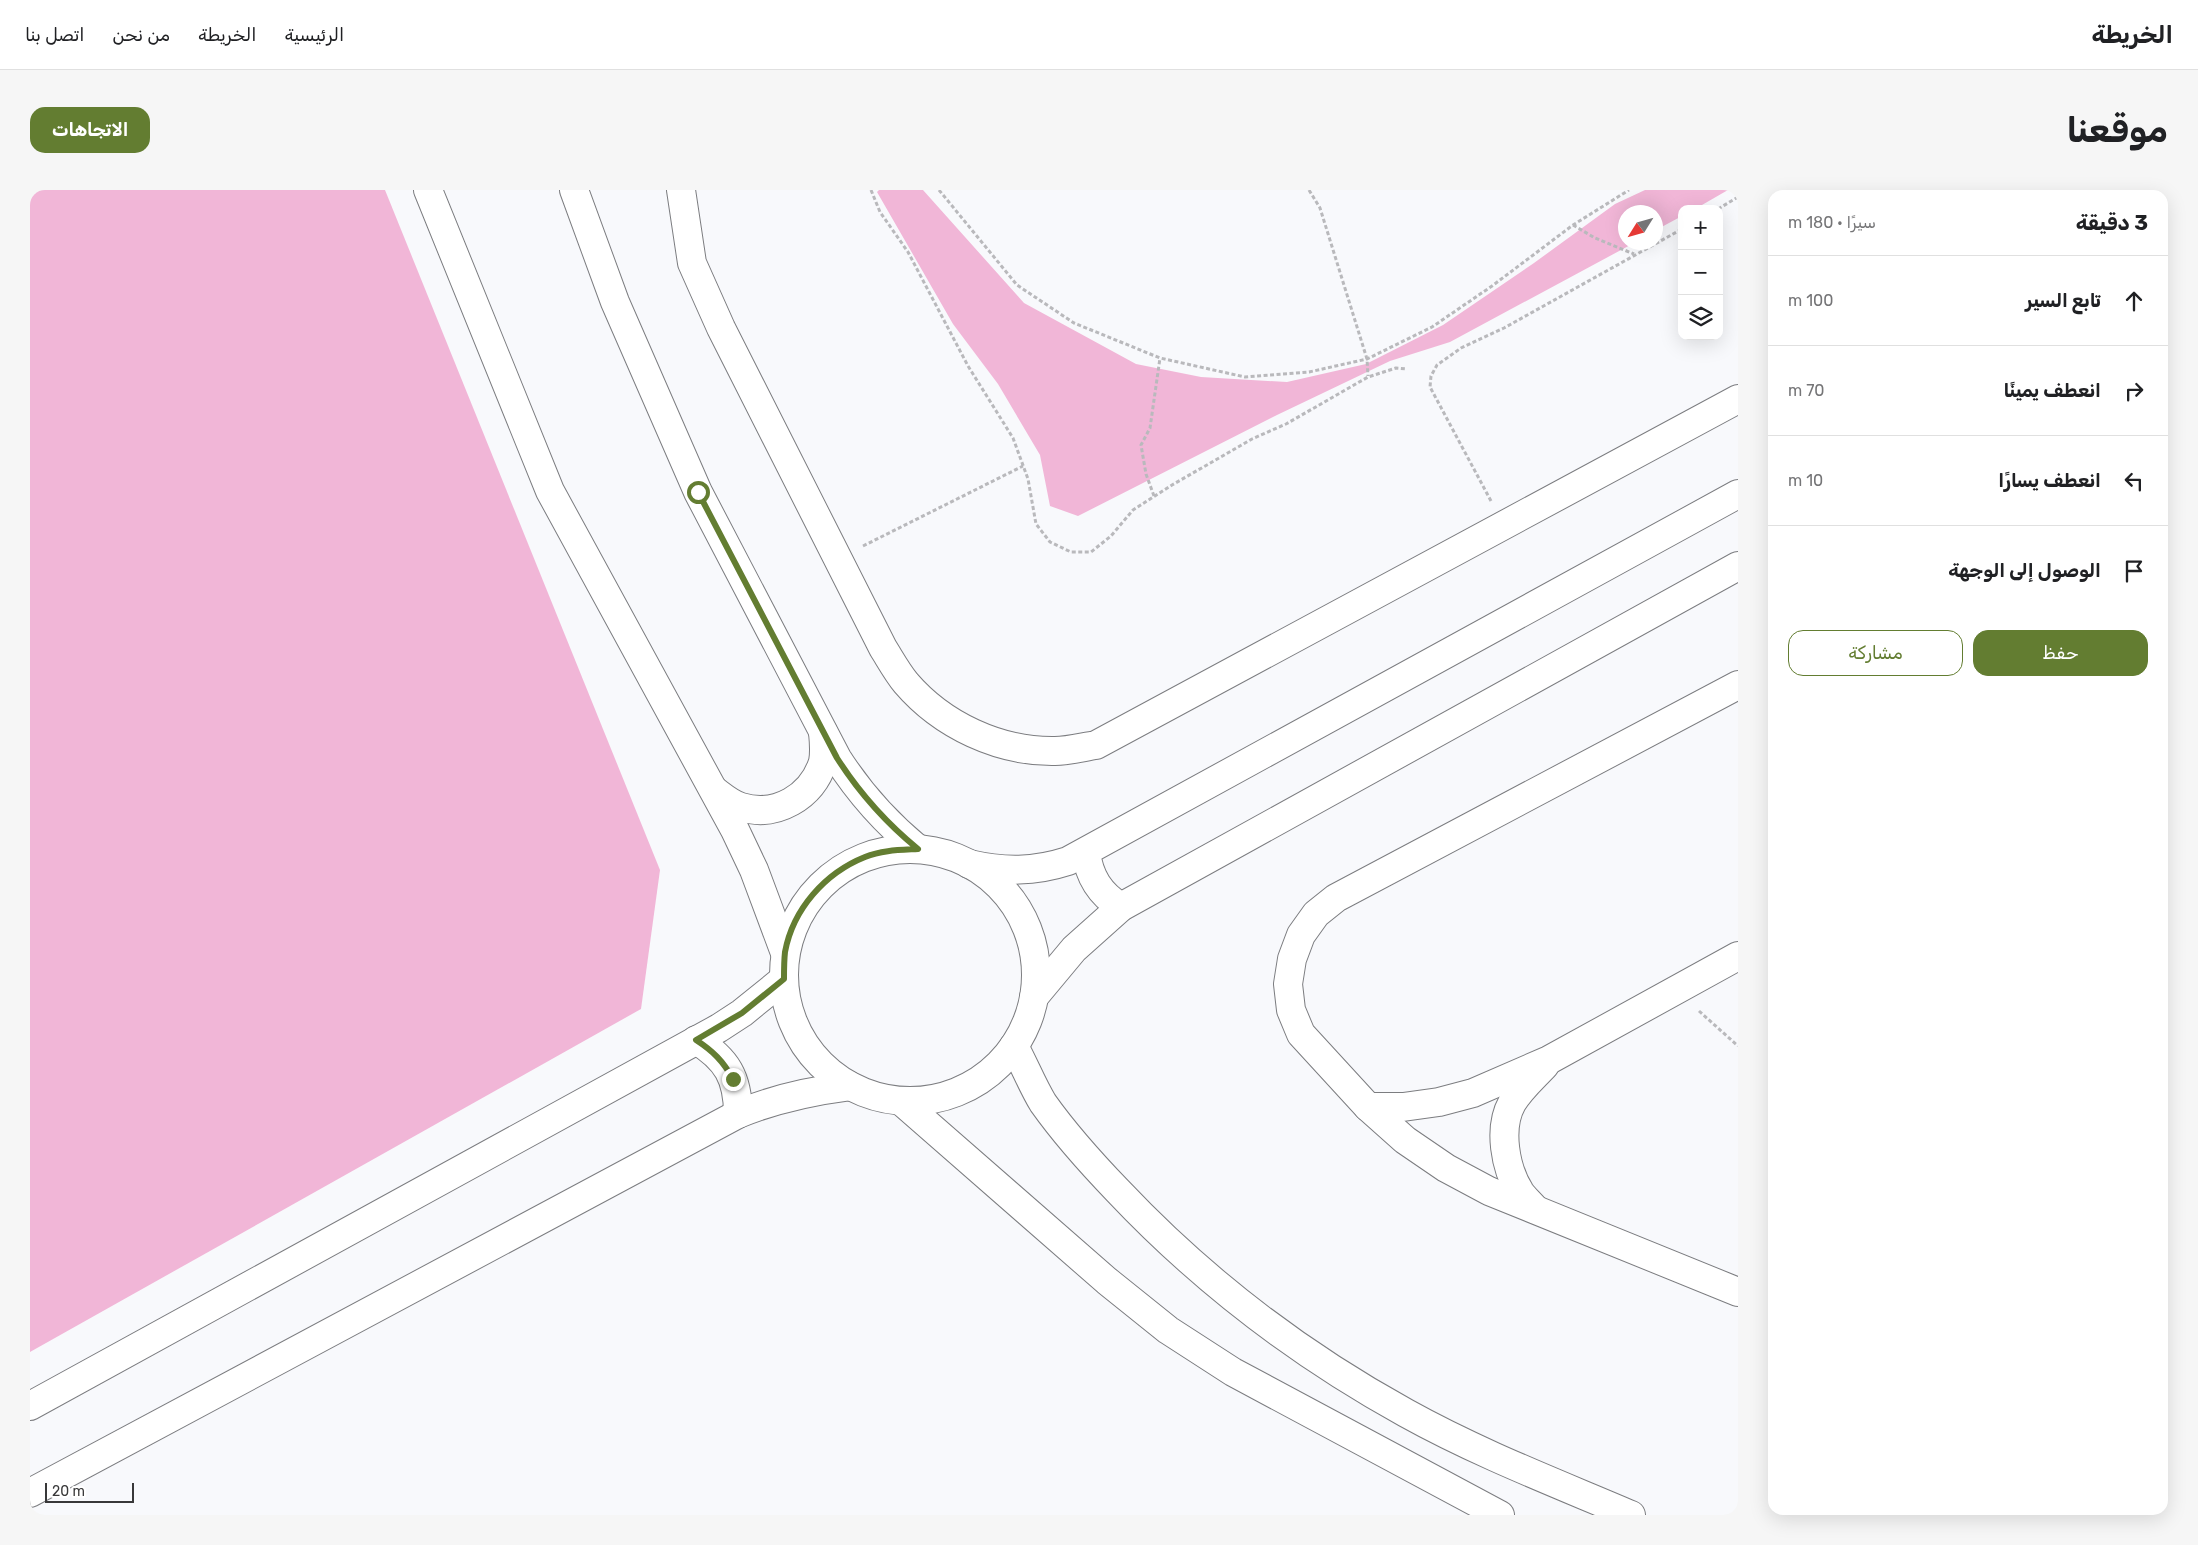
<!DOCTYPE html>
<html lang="ar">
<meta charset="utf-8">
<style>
body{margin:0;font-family:Rubik,"Noto Naskh Arabic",sans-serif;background:#f6f6f6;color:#202124;direction:rtl}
.controls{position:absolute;right:15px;top:15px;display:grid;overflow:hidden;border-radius:10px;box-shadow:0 5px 20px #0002}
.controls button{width:45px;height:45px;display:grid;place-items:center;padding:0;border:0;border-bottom:1px solid #e0e0e0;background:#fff;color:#202124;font:25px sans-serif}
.compass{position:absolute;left:1588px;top:15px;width:45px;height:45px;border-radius:50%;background:#fff;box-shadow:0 5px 20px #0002;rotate:233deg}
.scale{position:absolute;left:15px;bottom:12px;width:89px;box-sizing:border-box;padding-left:5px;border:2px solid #383839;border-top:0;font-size:14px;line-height:18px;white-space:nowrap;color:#383839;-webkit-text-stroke:4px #fff;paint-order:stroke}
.stop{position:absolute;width:15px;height:15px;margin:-11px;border:4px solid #637d31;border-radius:50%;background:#fff}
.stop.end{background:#637d31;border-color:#fff;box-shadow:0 1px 5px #0008}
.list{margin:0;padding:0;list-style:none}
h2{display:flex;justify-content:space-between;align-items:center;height:65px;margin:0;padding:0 20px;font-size:21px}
h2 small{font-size:16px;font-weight:400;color:#757577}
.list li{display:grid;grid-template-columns:32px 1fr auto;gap:15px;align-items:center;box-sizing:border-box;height:90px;padding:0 20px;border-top:1px solid #e0e0e0}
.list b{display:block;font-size:19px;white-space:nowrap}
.list em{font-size:16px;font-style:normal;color:#757577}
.actions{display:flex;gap:10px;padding:15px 20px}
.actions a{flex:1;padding:11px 0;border:1px solid #637d31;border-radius:15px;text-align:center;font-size:18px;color:#637d31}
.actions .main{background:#637d31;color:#fff}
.icon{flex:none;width:28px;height:28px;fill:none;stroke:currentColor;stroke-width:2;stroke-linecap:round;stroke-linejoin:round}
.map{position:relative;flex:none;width:1708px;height:1325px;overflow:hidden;direction:ltr;border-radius:15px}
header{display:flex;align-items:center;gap:30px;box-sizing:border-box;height:70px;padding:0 25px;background:#fff;border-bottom:1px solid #e0e0e0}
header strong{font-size:24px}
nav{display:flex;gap:28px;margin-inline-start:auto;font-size:18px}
.intro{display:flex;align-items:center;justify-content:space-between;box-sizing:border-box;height:120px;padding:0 30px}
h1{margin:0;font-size:35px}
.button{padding:12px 22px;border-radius:15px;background:#637d31;color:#fff;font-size:18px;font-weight:700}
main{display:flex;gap:30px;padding:0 30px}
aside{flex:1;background:#fff;border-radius:15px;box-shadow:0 5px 20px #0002}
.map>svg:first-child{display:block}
</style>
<header>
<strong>الخريطة</strong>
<nav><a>الرئيسية</a><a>الخريطة</a><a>من نحن</a><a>اتصل بنا</a></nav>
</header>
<div class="intro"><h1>موقعنا</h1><a class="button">الاتجاهات</a></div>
<main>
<aside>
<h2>3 دقيقة<small>سيرًا · 180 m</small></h2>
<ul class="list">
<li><svg class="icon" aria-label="ahead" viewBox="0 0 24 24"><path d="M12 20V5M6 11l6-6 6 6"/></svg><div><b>تابع السير</b></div><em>100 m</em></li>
<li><svg class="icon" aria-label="right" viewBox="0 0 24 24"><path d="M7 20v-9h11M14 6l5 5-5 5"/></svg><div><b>انعطف يمينًا</b></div><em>70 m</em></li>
<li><svg class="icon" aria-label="left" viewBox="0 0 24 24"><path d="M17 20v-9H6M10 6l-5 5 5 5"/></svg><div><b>انعطف يسارًا</b></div><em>10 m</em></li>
<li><svg class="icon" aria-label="arrive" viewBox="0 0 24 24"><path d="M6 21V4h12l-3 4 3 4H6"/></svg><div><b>الوصول إلى الوجهة</b></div></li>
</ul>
<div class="actions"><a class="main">حفظ</a><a>مشاركة</a></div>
</aside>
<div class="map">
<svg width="1708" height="1325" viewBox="0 0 1708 1325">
<rect width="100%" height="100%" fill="#f8f9fc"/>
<!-- green -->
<g fill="#f1b6d7">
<path d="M0,0H355L630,680L611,819L0,1162Z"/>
<path d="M849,0H893L994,113L1106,174L1171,187L1257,192L1336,174L1413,135L1504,73L1585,14L1615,0H1698L1665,19H1652V26L1626,40V22H1596V52L1604,53L1420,152L1360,171L1247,225L1048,326L1020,316L1010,265L968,194L923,134L847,2Z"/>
</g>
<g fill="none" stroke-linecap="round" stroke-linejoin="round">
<!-- street casing -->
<g stroke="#7c7d80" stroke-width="30">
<g id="street">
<path d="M651,0L662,73L691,138L853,458C860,469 867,482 876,493C912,535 969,562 1025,561C1038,561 1053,557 1066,555L1708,209"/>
<path d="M1708,495L1306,708L1286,724L1271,745L1262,769L1258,794L1261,820L1271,844L1338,917L1375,950L1416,978L1459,1001L1708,1102"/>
<path d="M1056,662C1059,687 1070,704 1091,717"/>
<path d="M939,674C974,682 1004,682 1038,671L1708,304"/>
<path d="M1004,807L1044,759L1091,717L1708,376"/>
<path d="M1338,917H1373L1409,912L1443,903L1519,870L1708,766"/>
<path d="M1505,1019C1500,1013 1494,1008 1490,1002C1475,978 1468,938 1482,913C1490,899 1504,887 1515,875"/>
</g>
</g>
<!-- secondary casing -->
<g stroke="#7c7d80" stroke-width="30">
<g id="secondary">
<path d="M398,0L520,301L705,640L724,680L755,763"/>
<path d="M544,0L585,112L668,302L807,568C830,604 855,632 888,659"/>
<path d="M685,601C693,607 701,614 711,617C746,628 782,607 793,572C795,562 794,552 793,542"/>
<circle cx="880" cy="785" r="126"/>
<path d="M666,850C697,869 708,888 708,924"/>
<path d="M984,856C994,874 1002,895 1013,913C1035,944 1061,973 1088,1001C1171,1089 1269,1164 1376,1223C1448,1263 1526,1293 1601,1325"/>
<path d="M871,911L1077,1091L1138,1140L1203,1182L1470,1325"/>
<path d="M0,1216L689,838L712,823L754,789"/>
<path d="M0,1303L708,924C744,909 781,901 820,896"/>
</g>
</g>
<!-- path -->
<g stroke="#b9b9bc" stroke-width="3" stroke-dasharray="4 2.5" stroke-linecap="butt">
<path d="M841,0L850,22L878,62L938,176L983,248L998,289L1006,334L1020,352L1041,362H1061L1081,346L1103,320L1142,295L1222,249L1256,234L1338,187L1366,178L1377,179"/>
<path d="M909,0L987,95L1044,133L1130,168L1215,187L1279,182L1337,169L1402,137L1462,96L1543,35L1599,0"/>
<path d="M1279,0L1290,18L1337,169L1338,186"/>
<path d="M1688,19L1708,7"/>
<path d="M1543,35L1565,48L1604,64"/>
<path d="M1124,306L1116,284L1111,255L1120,238L1130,168"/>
<path d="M1461,311L1400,197L1401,186L1407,175L1431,158L1474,138L1652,39"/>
<path d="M833,356L993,276"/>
<path d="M1669,821L1708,856"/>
</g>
<!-- street -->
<use href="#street" stroke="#fff" stroke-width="28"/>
<!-- secondary -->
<use href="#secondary" stroke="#fff" stroke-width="28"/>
</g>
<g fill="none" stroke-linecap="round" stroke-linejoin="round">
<!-- route -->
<path stroke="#637d31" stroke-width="6" d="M668,302L807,568C830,604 855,632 888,659C870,660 852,660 835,667C795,683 763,719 755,762C754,771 754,780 754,789L712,823L666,850C683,861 693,871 703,889"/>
</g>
</svg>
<div class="controls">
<button>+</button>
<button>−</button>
<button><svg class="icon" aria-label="layers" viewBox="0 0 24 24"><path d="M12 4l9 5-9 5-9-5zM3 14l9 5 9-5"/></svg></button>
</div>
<svg class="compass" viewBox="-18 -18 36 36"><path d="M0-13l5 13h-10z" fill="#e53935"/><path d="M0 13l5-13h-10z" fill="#757577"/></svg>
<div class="scale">20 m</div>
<div class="stop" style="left:668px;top:302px"></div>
<div class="stop end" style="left:703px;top:889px"></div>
</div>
</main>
